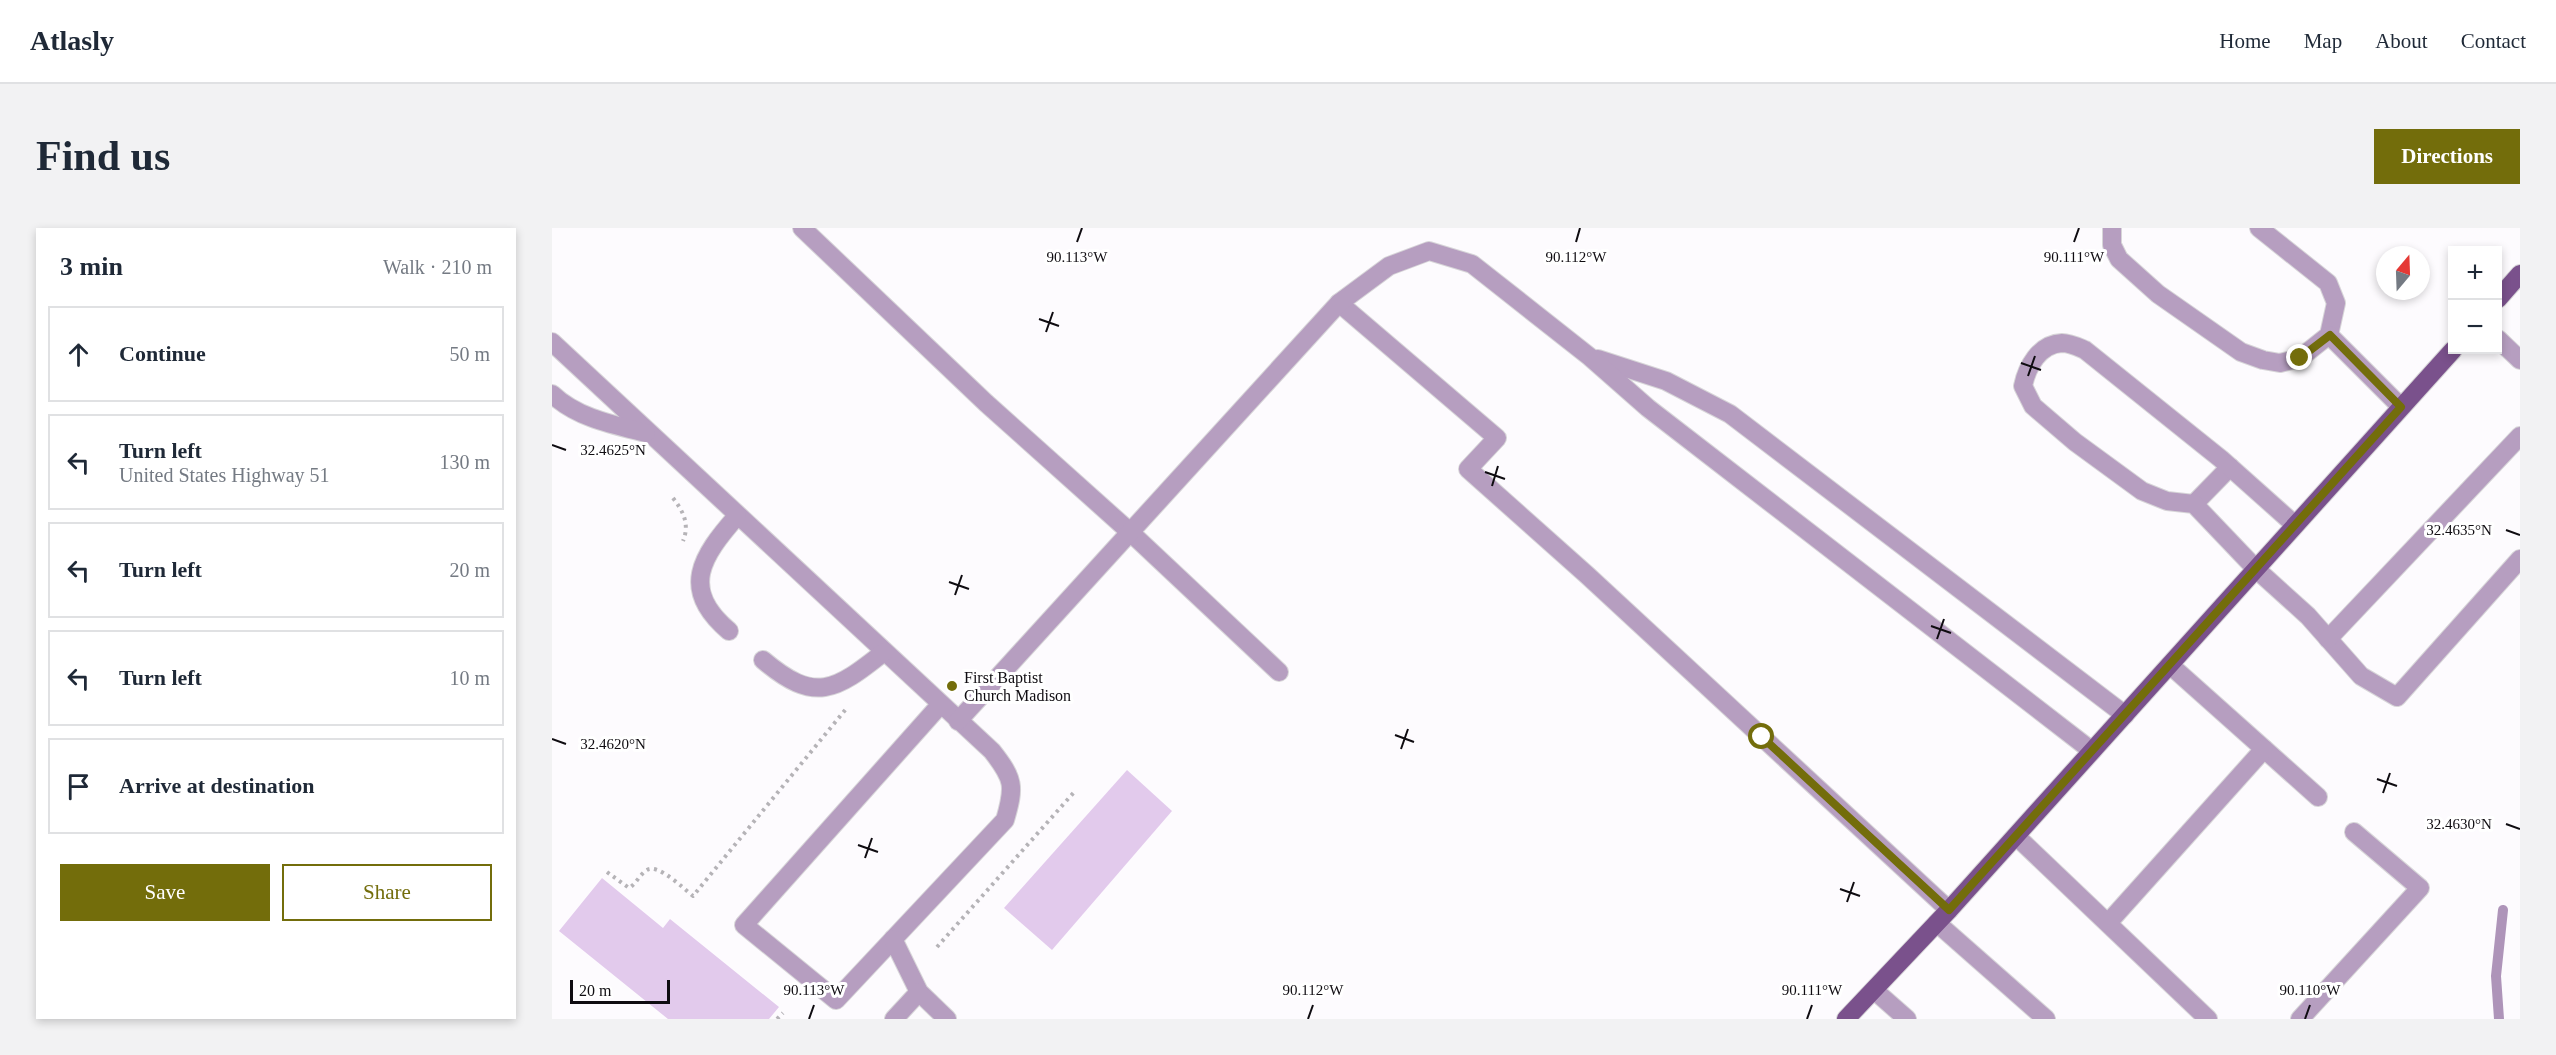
<!DOCTYPE html>
<meta charset="utf-8">
<style>
body{margin:0;font-family:Georgia,serif;background:#f2f2f3;color:#1f2937}
.controls{position:absolute;right:18px;top:18px;display:grid;overflow:hidden;border-radius:0px;box-shadow:0 3px 9px #0003}
.controls button{width:54px;height:54px;display:grid;place-items:center;padding:0;border:0;border-bottom:2px solid #e0e1e3;background:#fff;color:#1f2937;font:30px sans-serif}
.compass{position:absolute;left:1824px;top:18px;width:54px;height:54px;border-radius:50%;background:#fff;box-shadow:0 3px 9px #0003;rotate:19deg}
.scale{position:absolute;left:18px;bottom:15px;width:100px;box-sizing:border-box;padding-left:6px;border:3px solid #0f0c11;border-top:0;font-size:16px;line-height:21px;white-space:nowrap;color:#0f0c11;-webkit-text-stroke:4px #fff;paint-order:stroke}
.stop{position:absolute;width:18px;height:18px;margin:-14px;border:4px solid #736d0b;border-radius:50%;background:#fff}
.stop.end{background:#736d0b;border-color:#fff;box-shadow:0 2px 6px #0008}
.list{margin:0;padding:0;list-style:none}
h2{display:flex;justify-content:space-between;align-items:center;height:78px;margin:0;padding:0 24px;font-size:26px}
h2 small{font-size:20px;font-weight:400;color:#747a83}
.list li{display:grid;grid-template-columns:39px 1fr auto;gap:18px;align-items:center;box-sizing:border-box;height:96px;margin:0 12px 12px;padding:0 12px;border:2px solid #e0e1e3;border-radius:0px}
.list b{display:block;font-size:22px;white-space:nowrap}
.list p{margin:0;font-size:20px;white-space:nowrap;color:#747a83}
.list em{font-size:20px;font-style:normal;color:#747a83}
.actions{display:flex;gap:12px;padding:18px 24px}
.actions a{flex:1;padding:14px 0;border:2px solid #736d0b;border-radius:0px;text-align:center;font-size:21px;color:#736d0b}
.actions .main{background:#736d0b;color:#fff}
.icon{flex:none;width:33px;height:33px;fill:none;stroke:currentColor;stroke-width:2;stroke-linecap:round;stroke-linejoin:round}
.map{position:relative;flex:none;width:1968px;height:791px;overflow:hidden;border-radius:0px}
header{display:flex;align-items:center;gap:36px;box-sizing:border-box;height:84px;padding:0 30px;background:#fff;border-bottom:2px solid #e0e1e3}
header strong{font-size:28px}
nav{display:flex;gap:33px;margin-inline-start:auto;font-size:21px}
.intro{display:flex;align-items:center;justify-content:space-between;box-sizing:border-box;height:144px;padding:0 36px}
h1{margin:0;font-size:42px}
.button{padding:15px 27px;border-radius:0px;background:#736d0b;color:#fff;font-size:21px;font-weight:700}
main{display:flex;gap:36px;padding:0 36px}
aside{flex:1;background:#fff;border-radius:0px;box-shadow:0 3px 9px #0003}
.map>svg:first-child{display:block}
</style>
<header>
<strong>Atlasly</strong>
<nav><a>Home</a><a>Map</a><a>About</a><a>Contact</a></nav>
</header>
<div class="intro"><h1>Find us</h1><a class="button">Directions</a></div>
<main>
<aside>
<h2>3 min<small>Walk · 210 m</small></h2>
<ul class="list">
<li><svg class="icon" aria-label="ahead" viewBox="0 0 24 24"><path d="M12 20V5M6 11l6-6 6 6"/></svg><div><b>Continue</b></div><em>50 m</em></li>
<li><svg class="icon" aria-label="left" viewBox="0 0 24 24"><path d="M17 20v-9H6M10 6l-5 5 5 5"/></svg><div><b>Turn left</b><p>United States Highway 51</p></div><em>130 m</em></li>
<li><svg class="icon" aria-label="left" viewBox="0 0 24 24"><path d="M17 20v-9H6M10 6l-5 5 5 5"/></svg><div><b>Turn left</b></div><em>20 m</em></li>
<li><svg class="icon" aria-label="left" viewBox="0 0 24 24"><path d="M17 20v-9H6M10 6l-5 5 5 5"/></svg><div><b>Turn left</b></div><em>10 m</em></li>
<li><svg class="icon" aria-label="arrive" viewBox="0 0 24 24"><path d="M6 21V4h12l-3 4 3 4H6"/></svg><div><b>Arrive at destination</b></div></li>
</ul>
<div class="actions"><a class="main">Save</a><a>Share</a></div>
</aside>
<div class="map">
<svg width="1968" height="791" viewBox="0 0 1968 791">
<rect width="100%" height="100%" fill="#fdfbfe"/>
<!-- green -->
<g fill="#e2caec">
<path d="M575,542L620,583L500,722L452,680Z"/>
<path d="M50,650L111,700L118,691L227,779L217,791H116L7,703Z"/>
</g>
<g fill="none" stroke-linecap="round" stroke-linejoin="round">
<!-- stream -->
<path stroke="#ae94b9" stroke-width="10" d="M1947,791L1944,748L1951,682"/>
<!-- service casing -->
<g stroke="#d7d5d8" stroke-width="20">
<g id="service">
<path d="M250,0L434,175L578,304L727,444"/>
<path d="M1560,0V17L1567,31L1606,66L1689,124L1711,132L1728,135L1748,130L1777,107L1784,75L1776,55L1707,0"/>
<path d="M787,75L945,210L916,241L1035,347L1397,682"/>
<path d="M1777,107L1849,179"/>
<path d="M1946,111L1968,132"/>
<path d="M0,114L440,523C462,551 463,558 453,592L284,772L192,697L388,477"/>
<path d="M1046,131L1114,153L1178,186L1573,487"/>
<path d="M0,166C25,190 62,197 94,205"/>
<path d="M1642,276L1678,239"/>
<path d="M1743,297L1669,231L1533,122C1526,119 1518,115 1510,115C1487,116 1475,139 1471,158L1481,178L1523,214L1590,263L1615,273L1642,276L1704,341L1756,388L1809,448L1845,469L1968,331"/>
<path d="M177,403C127,361 150,328 185,288"/>
<path d="M1776,411L1968,208"/>
<path d="M211,432C263,476 283,463 332,424"/>
<path d="M1618,437L1766,569"/>
<path d="M406,493L787,75L837,38L877,23L920,36L1038,129L1096,180L1540,523"/>
<path d="M1464,608L1656,791"/>
<path d="M1556,695L1712,521"/>
<path d="M341,711L367,764L395,791"/>
<path d="M1322,762L1355,791"/>
<path d="M342,791L367,764"/>
<path d="M1748,791L1868,660L1802,604"/>
</g>
</g>
<!-- minor casing -->
<g stroke="#d7d5d8" stroke-width="20">
<path id="minor" d="M1385,695L1494,791"/>
</g>
<!-- primary casing -->
<g stroke="#d7d5d8" stroke-width="20">
<g id="primary">
<path d="M1946,71L1968,46"/>
<path d="M1294,791L1397,682L1901,122"/>
</g>
</g>
<!-- path -->
<g stroke="#b5b3b7" stroke-width="4" stroke-dasharray="3 4.5" stroke-linecap="butt">
<path d="M121,270C131,283 138,296 131,313"/>
<path d="M55,644L77,660C85,655 88,646 95,642C106,635 132,661 141,668L294,481"/>
<path d="M385,719L524,562"/>
<path d="M225,791L231,785"/>
</g>
<!-- service -->
<use href="#service" stroke="#b69ec0" stroke-width="18"/>
<!-- minor -->
<use href="#minor" stroke="#b69ec0" stroke-width="18"/>
<!-- primary -->
<use href="#primary" stroke="#7a518c" stroke-width="18"/>
</g>
<g fill="none" stroke-linecap="round" stroke-linejoin="round">
<!-- route -->
<path stroke="#736d0b" stroke-width="8" d="M1210,509L1397,682L1849,179L1778,107L1748,130"/>
</g>
<!-- ticks -->
<path fill="none" stroke="#0f0c11" stroke-width="2" d="M525,14L530,0M1024,14L1028,0M1522,14L1527,0M487,91L507,98M494,104L501,84M1469,135L1489,142M1476,148L1483,128M0,217L14,222M933,244L953,251M940,258L946,238M1954,302L1968,307M397,354L417,361M403,367L410,347M1379,398L1399,405M1385,411L1392,391M843,507L862,514M0,511L14,516M849,521L856,501M1825,551L1845,558M1831,565L1838,545M1954,596L1968,601M306,617L326,624M313,630L320,610M1288,661L1308,668M1295,674L1302,654M257,791L262,777M756,791L761,777M1255,791L1260,777M1753,791L1758,777"/>
<!-- markers -->
<circle fill="#736d0b" stroke="#fff" stroke-width="2" cx="400" cy="458" r="6"/>
<g text-anchor="middle" dominant-baseline="central" stroke-width="6" stroke-linejoin="round" paint-order="stroke">
<!-- poi labels -->
<g font-size="16" fill="#0f0c11" stroke="#fff" text-anchor="start">
<text x="412" y="449">First Baptist<tspan x="412" dy="18">Church Madison</tspan></text>
</g>
</g>
<g font-size="15" text-anchor="middle" fill="#0f0c11" stroke="#fff" stroke-width="6" stroke-linejoin="round" paint-order="stroke">
<text x="525" y="34">90.113°W</text>
<text x="1024" y="34">90.112°W</text>
<text x="1522" y="34">90.111°W</text>
<text x="61" y="227">32.4625°N</text>
<text x="1907" y="307">32.4635°N</text>
<text x="61" y="521">32.4620°N</text>
<text x="1907" y="601">32.4630°N</text>
<text x="262" y="767">90.113°W</text>
<text x="761" y="767">90.112°W</text>
<text x="1260" y="767">90.111°W</text>
<text x="1758" y="767">90.110°W</text>
</g>
</svg>
<div class="controls">
<button>+</button>
<button>−</button>
</div>
<svg class="compass" viewBox="-18 -18 36 36"><path d="M0-13l5 13h-10z" fill="#e53935"/><path d="M0 13l5-13h-10z" fill="#747a83"/></svg>
<div class="scale">20 m</div>
<div class="stop" style="left:1210px;top:509px"></div>
<div class="stop end" style="left:1748px;top:130px"></div>
</div>
</main>
